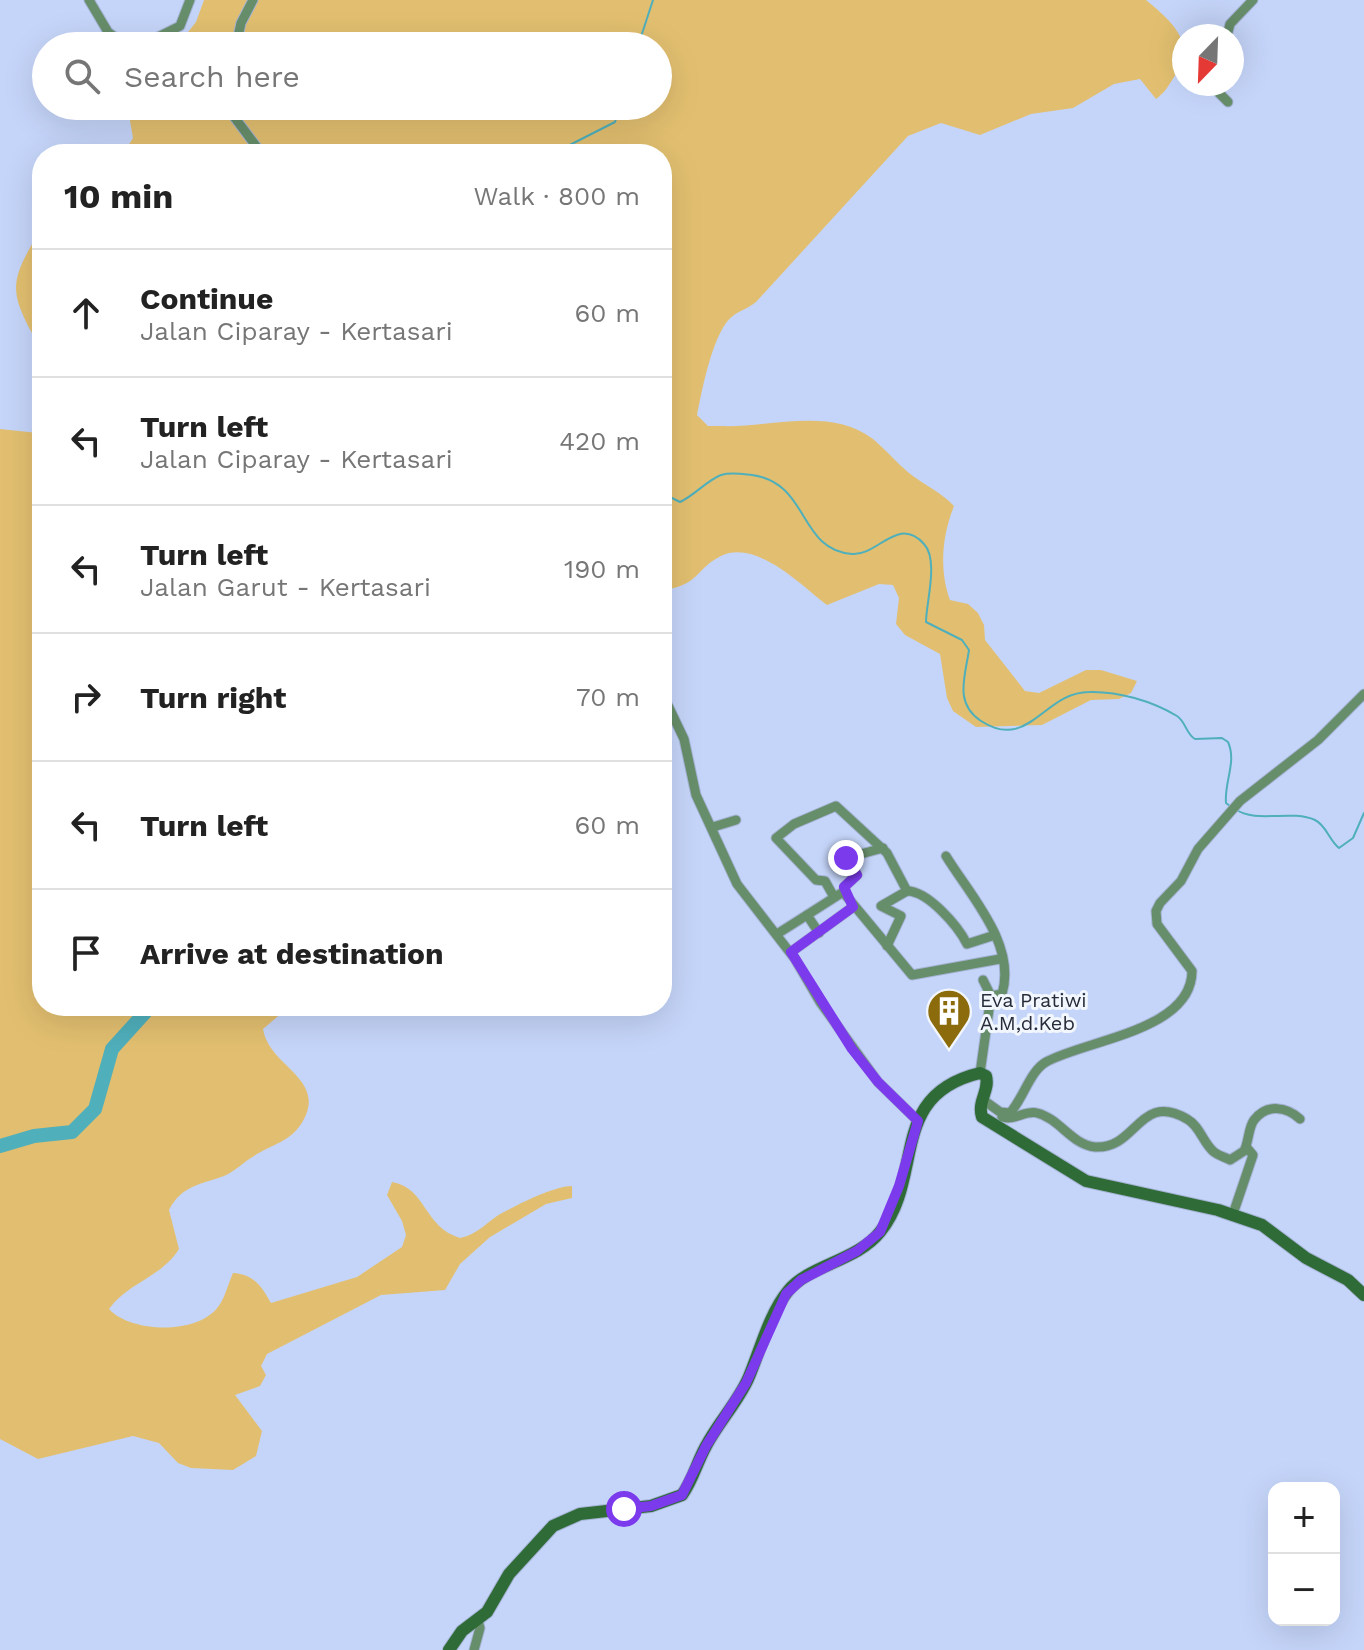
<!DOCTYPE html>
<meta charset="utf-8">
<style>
body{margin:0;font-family:"Work Sans",sans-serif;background:#f6f6f6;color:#222}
.controls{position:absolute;right:24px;bottom:24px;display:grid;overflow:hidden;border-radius:16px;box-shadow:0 8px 32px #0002}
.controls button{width:72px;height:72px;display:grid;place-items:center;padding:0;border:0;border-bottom:2px solid #e0e0e0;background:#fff;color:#222;font:40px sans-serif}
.compass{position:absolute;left:1172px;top:24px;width:72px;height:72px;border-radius:50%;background:#fff;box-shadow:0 8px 32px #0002;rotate:203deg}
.stop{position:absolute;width:24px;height:24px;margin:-18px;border:6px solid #7c3aed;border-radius:50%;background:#fff}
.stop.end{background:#7c3aed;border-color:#fff;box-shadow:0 2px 8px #0008}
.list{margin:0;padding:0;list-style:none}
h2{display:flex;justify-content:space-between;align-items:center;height:104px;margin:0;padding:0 32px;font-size:34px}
h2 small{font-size:26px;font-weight:400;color:#767676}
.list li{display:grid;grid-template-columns:52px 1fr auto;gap:24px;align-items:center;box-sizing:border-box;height:128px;padding:0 32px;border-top:2px solid #e0e0e0}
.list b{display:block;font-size:30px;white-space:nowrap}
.list p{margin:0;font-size:26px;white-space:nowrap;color:#767676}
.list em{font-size:26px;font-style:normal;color:#767676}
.icon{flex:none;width:44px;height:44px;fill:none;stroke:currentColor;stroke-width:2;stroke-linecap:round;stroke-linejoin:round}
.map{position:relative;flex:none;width:1364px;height:1650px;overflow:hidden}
.search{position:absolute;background:#fff;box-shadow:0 8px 32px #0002;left:32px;top:32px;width:640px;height:88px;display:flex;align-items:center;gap:20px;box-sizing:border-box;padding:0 28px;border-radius:44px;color:#767676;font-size:30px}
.panel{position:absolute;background:#fff;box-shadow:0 8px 32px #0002;left:32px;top:144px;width:640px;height:872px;border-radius:32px}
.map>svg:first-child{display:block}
</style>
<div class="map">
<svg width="1364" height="1650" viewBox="0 0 1364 1650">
<rect width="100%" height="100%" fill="#c5d5f9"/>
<!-- green -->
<g fill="#e2bf70">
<path d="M204,0H1146C1169,19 1198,43 1176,74C1169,84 1166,92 1156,99L1140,79L1114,84L1073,108L1031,114L980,135L941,123L908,136L756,302C749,308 741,310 734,315C713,329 702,391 697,415L708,426H721C768,428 831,406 873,439C885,449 897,463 909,473C924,485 941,492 954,506C942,536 939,570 950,600L968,604L978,613L984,625L985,640L1025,691L1039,693L1086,670H1101L1137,681L1131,693L1119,699L1091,700L1042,725L976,727L953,711L947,698L940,654L905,635L896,624L899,598L893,585L879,584L827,605C802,586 757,539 721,556C695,569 699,586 662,590V154H123L133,138L128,109L132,106H658V46H177L196,22Z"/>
<path d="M42,228V352C11,293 4,288 42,228Z"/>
<path d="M42,428V1006H290L263,1029C269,1067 327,1078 303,1121C291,1142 272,1144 254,1156C243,1162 236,1171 224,1176C200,1185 182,1185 169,1210L179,1249C162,1277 127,1283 109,1309C131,1333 197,1335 218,1307C225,1298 228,1284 233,1273C254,1274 262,1287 271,1303L357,1277L402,1247L406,1235L402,1221L387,1195L392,1182C427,1188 423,1227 460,1238C476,1235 484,1225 497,1216C514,1206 554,1186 572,1186V1198L546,1204L490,1237L460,1264L445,1290L381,1295L267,1354L261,1366L266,1375L260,1386L235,1395L262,1431L256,1456L233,1470L191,1468L178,1463L159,1443L133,1436L38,1459L0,1439V429L38,433Z"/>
</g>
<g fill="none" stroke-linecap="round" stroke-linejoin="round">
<!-- stream -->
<g stroke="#4fafbb" stroke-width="2">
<path d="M638,46L653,0"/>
<path d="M552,154L615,122L620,106"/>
<path d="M662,493L680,502C695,495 706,481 721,475C731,472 742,474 752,475C810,483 798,550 852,554C878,556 898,515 924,544C939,560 926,603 926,622L962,640L969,650C965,677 954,703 981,721C1029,752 1044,692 1089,692C1118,691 1152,701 1177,716C1186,722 1186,734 1195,739L1222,738L1228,742C1237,762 1224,782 1226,803L1230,806"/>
<path d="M1235,809C1257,824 1290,809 1315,820C1326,825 1329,840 1339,848L1353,838L1364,813"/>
</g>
<!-- river -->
<path stroke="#4fafbb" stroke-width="14" d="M0,1146L34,1136L72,1132L95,1109L112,1049L151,1006"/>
<!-- street casing -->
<g stroke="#a5b3d3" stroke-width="11">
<g id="street">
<path d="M89,0L108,32L127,46"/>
<path d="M1227,36L1230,24L1253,0"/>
<path d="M140,46L180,26L190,0"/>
<path d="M236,46L241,23L253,0"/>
<path d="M1210,84L1228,102"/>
<path d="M226,106L262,154"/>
<path d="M662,693L684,739L696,795L737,884L795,959L820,1002L878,1082L918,1121"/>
<path d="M713,827L736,820"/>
<path d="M946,856C969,894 1017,944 1002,994L991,996L980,1073"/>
<path d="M907,891C928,891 958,926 967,944L995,935"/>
<path d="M846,895L844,887L857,875L846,858L883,848"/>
<path d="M834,897L825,881L816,880L776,838L794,824L836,806L887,853L907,891L881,906L901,916L887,946"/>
<path d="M819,933L807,915L843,892L912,975L1000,959"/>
<path d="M777,934L807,915"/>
<path d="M791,952L853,907"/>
<path d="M983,980L991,996"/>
<path d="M982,1099L1000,1112L1010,1113C1023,1099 1030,1071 1046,1062C1085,1040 1192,1031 1192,971L1157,924L1156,911L1160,903L1181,881L1198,849L1240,801L1318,740L1364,694"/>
<path d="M1002,1117C1015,1121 1025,1110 1037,1113C1059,1118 1072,1145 1095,1147C1137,1150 1139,1091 1187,1119C1200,1126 1203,1143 1214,1152C1219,1156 1225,1157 1230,1160L1244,1151C1249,1142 1248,1128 1254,1120C1267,1103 1287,1107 1300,1119"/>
<path d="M1233,1214L1253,1155L1247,1148"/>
<path d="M474,1650L480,1628L478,1621"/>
</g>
</g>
<!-- secondary casing -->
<g stroke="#a5b3d3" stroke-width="14">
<path id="secondary" d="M449,1650L462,1631L487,1612L509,1574L553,1526L580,1514L651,1506L682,1495C693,1480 697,1462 706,1446C718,1423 737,1403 748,1379C760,1351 769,1314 788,1291C809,1265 857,1261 880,1232C925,1177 887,1095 980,1073L986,1076C990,1091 977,1101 982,1117L1086,1181L1218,1210L1262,1225L1306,1258L1348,1280L1364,1295"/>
</g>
<!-- street -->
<use href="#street" stroke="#678e6a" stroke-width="9"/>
<!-- secondary -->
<use href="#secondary" stroke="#2e6b36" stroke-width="12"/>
</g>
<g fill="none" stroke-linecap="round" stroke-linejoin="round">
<!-- route -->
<path stroke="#7c3aed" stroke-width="10" d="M624,1509L651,1506L682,1495L706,1446L746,1383L786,1294L801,1280L857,1251L880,1232L899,1186L918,1121L878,1082L852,1049L791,952L853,907L844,887L857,875L846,858"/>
</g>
<!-- icons -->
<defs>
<g id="building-pin" transform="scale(2.3)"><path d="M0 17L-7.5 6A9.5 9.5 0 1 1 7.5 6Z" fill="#8c6b0d" stroke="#f2f6fd"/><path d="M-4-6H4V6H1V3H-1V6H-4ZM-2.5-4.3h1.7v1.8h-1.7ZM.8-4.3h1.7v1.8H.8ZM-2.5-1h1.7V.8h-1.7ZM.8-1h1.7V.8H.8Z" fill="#fff"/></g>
</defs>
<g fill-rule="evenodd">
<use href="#building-pin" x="949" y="1011"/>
</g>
<g text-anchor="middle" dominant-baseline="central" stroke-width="6" stroke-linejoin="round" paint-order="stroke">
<!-- poi labels -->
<g font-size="20" fill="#262c39" stroke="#f2f6fd" text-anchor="start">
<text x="980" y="1000">Eva Pratiwi<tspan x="980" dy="23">A.M,d.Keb</tspan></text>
</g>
</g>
</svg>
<div class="controls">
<button>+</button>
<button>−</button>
</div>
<svg class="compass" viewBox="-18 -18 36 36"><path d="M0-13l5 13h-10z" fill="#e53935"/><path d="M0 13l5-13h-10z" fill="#767676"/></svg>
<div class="stop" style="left:624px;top:1509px"></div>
<div class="stop end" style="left:846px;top:858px"></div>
<div class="search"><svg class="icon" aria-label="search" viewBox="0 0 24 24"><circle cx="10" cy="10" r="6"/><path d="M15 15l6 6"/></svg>Search here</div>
<section class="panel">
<h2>10 min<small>Walk · 800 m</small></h2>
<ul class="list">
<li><svg class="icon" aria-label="ahead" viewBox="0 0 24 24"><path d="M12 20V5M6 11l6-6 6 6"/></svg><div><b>Continue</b><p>Jalan Ciparay - Kertasari</p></div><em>60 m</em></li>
<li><svg class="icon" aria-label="left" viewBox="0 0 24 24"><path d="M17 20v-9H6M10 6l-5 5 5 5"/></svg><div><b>Turn left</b><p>Jalan Ciparay - Kertasari</p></div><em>420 m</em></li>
<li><svg class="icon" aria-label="left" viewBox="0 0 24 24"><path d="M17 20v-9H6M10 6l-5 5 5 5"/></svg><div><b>Turn left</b><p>Jalan Garut - Kertasari</p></div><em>190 m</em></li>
<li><svg class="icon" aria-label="right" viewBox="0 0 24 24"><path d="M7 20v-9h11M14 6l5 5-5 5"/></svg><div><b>Turn right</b></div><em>70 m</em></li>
<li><svg class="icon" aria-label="left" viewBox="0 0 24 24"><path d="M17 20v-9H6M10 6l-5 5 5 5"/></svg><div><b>Turn left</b></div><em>60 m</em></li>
<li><svg class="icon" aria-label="arrive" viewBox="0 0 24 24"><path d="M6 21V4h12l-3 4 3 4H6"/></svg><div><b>Arrive at destination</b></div></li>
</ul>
</section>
</div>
